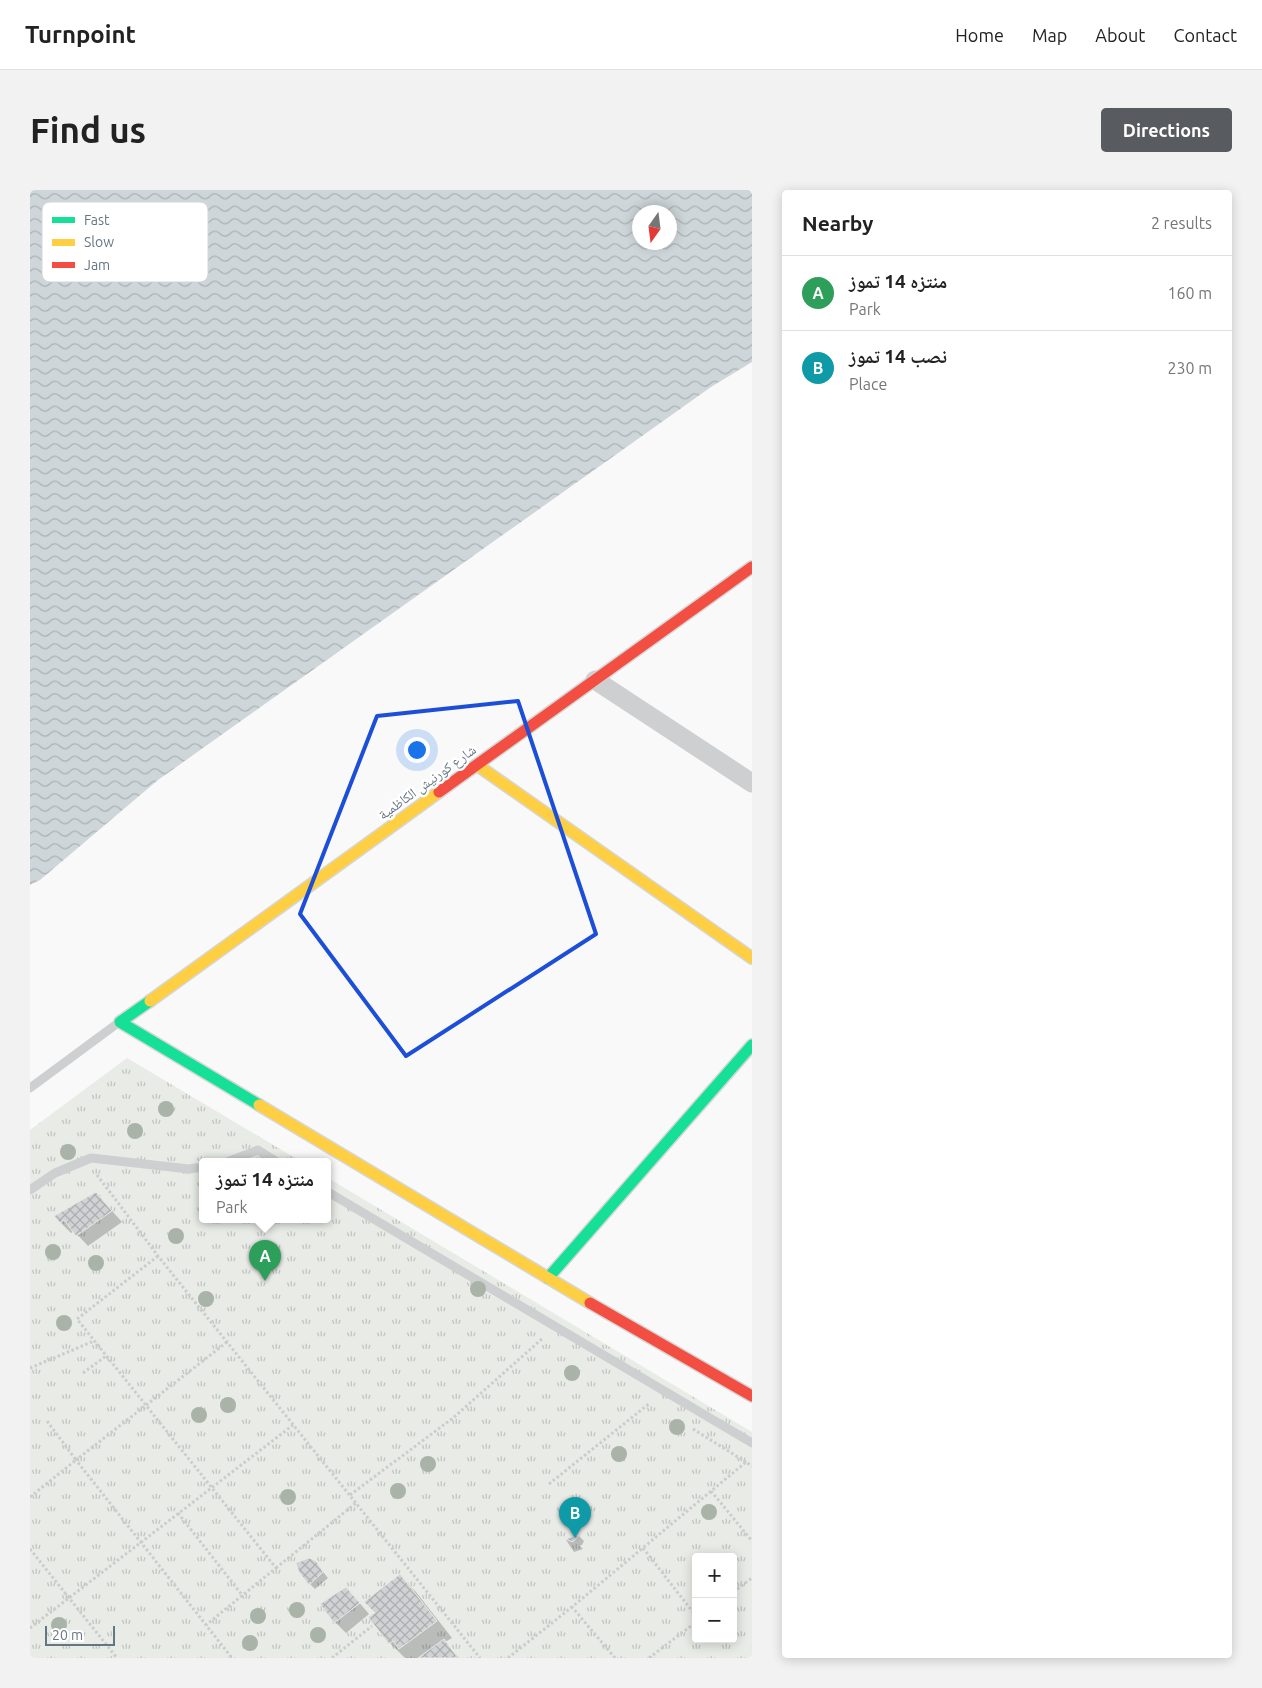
<!DOCTYPE html>
<meta charset="utf-8">
<style>
body{margin:0;font-family:Ubuntu,"Noto Naskh Arabic",sans-serif;background:#f2f2f2;color:#222}
.controls{position:absolute;right:15px;bottom:15px;display:grid;overflow:hidden;border-radius:5px;box-shadow:0 2px 12px #0003}
.controls button{width:45px;height:45px;display:grid;place-items:center;padding:0;border:0;border-bottom:1px solid #e0e0e0;background:#fff;color:#222;font:25px sans-serif}
.compass{position:absolute;left:602px;top:15px;width:45px;height:45px;border-radius:50%;background:#fff;box-shadow:0 2px 12px #0003;rotate:194deg}
.scale{position:absolute;left:15px;bottom:12px;width:70px;box-sizing:border-box;padding-left:5px;border:2px solid #657683;border-top:0;font-size:14px;line-height:18px;white-space:nowrap;color:#657683;-webkit-text-stroke:4px #fff;paint-order:stroke}
.you{position:absolute;left:386px;top:559px;width:18px;height:18px;margin:-12px;border:4px solid #fff;border-radius:50%;background:#1a73e8;box-shadow:0 0 0 8px #1a73e833}
.badge{display:grid;place-items:center;width:32px;height:32px;border-radius:50%;background:#585c60;color:#fff;font-size:16px;font-weight:700}
.pin{position:absolute;translate:-50% -41px;filter:drop-shadow(0 1px 2px #0008)}
.pin::after{content:'';position:absolute;top:26px;width:18px;height:15px;background:inherit;clip-path:polygon(0 0,100% 0,50% 100%)}
.popup{position:absolute;left:169px;top:968px;width:132px;height:65px;box-sizing:border-box;display:grid;place-content:center;border-radius:5px;background:#fff;filter:drop-shadow(0 1px 4px #0005);font-size:16px;white-space:nowrap;color:#767676}
.popup b{font-size:19px;color:#222}
.popup::after{content:'';position:absolute;left:50%;top:100%;margin-left:-10px;border:10px solid transparent;border-top-color:#fff}
.list{margin:0;padding:0;list-style:none}
h2{display:flex;justify-content:space-between;align-items:center;height:65px;margin:0;padding:0 20px;font-size:21px}
h2 small{font-size:16px;font-weight:400;color:#767676}
.list li{display:grid;grid-template-columns:32px 1fr auto;gap:15px;align-items:center;box-sizing:border-box;height:75px;padding:0 20px;border-top:1px solid #e0e0e0}
.list b{display:block;font-size:19px;white-space:nowrap}
.list p{margin:0;font-size:16px;white-space:nowrap;color:#767676}
.list em{font-size:16px;font-style:normal;color:#767676}
.map{position:relative;flex:none;width:722px;height:1468px;overflow:hidden;border-radius:5px}
header{display:flex;align-items:center;gap:30px;box-sizing:border-box;height:70px;padding:0 25px;background:#fff;border-bottom:1px solid #e0e0e0}
header strong{font-size:24px}
nav{display:flex;gap:28px;margin-inline-start:auto;font-size:18px}
.intro{display:flex;align-items:center;justify-content:space-between;box-sizing:border-box;height:120px;padding:0 30px}
h1{margin:0;font-size:35px}
.button{padding:12px 22px;border-radius:5px;background:#585c60;color:#fff;font-size:18px;font-weight:700}
main{display:flex;gap:30px;padding:0 30px}
aside{flex:1;background:#fff;border-radius:5px;box-shadow:0 2px 12px #0003}
.map>svg:first-child{display:block}
</style>
<header>
<strong>Turnpoint</strong>
<nav><a>Home</a><a>Map</a><a>About</a><a>Contact</a></nav>
</header>
<div class="intro"><h1>Find us</h1><a class="button">Directions</a></div>
<main>
<div class="map">
<svg width="722" height="1468" viewBox="0 0 722 1468">
<defs>
<pattern id="park-tufts" width="24" height="20" patternUnits="userSpaceOnUse" patternTransform="scale(1.25)"><rect width="24" height="20" fill="#e8ebe6"/><path d="M3 7l-1-3M5 7V3M7 7l1-3M15 17l-1-3M17 17v-4M19 17l1-3" fill="none" stroke="#c0c3c0"/></pattern>
<pattern id="water-waves" width="16" height="10" patternUnits="userSpaceOnUse" patternTransform="scale(1.25)"><rect width="16" height="10" fill="#ced6d9"/><path d="M0 5q4-4 8 0t8 0" fill="none" stroke="#abb2b5"/></pattern>
<pattern id="building-cross-hatch" width="8" height="8" patternUnits="userSpaceOnUse" patternTransform="scale(1.25)"><rect width="8" height="8" fill="#d0d2d3"/><path d="M0 0l8 8M0 8l8-8" fill="none" stroke="#acafb1"/></pattern>
</defs>
<rect width="100%" height="100%" fill="#f9f9f9"/>
<!-- park -->
<path fill="url(#park-tufts)" fill-rule="evenodd" d="M97,868L272,972H172V1030H298V988L722,1242V1468H0V940ZM666,1367H703V1449H666Z"/>
<!-- water -->
<path fill="url(#water-waves)" fill-rule="evenodd" d="M0,0H722V172L681,197L128,590L10,690L0,695ZM610,22H640V52H610Z"/>
<!-- shadow -->
<g fill="#0003">
<path d="M66,1003L92,1032L58,1056L44,1041L41,1043L31,1033Z"/>
<path d="M549,1346L554,1351L552,1355H549L553,1359L544,1362L536,1350Z"/>
<path d="M285,1372L298,1388L285,1399L280,1394Z"/>
<path d="M370,1386L386,1402L422,1448L415,1452L429,1468H375L360,1453L347,1424Z"/>
<path d="M327,1410L339,1424L316,1443L305,1432Z"/>
</g>
<!-- building -->
<g fill="url(#building-cross-hatch)" stroke="#e8e8e8">
<path d="M66,1002L82,1021L46,1046L34,1030L30,1033L24,1026Z"/>
<path d="M550,1345L543,1352L535,1349Z"/>
<path d="M279,1368L286,1371L293,1382L279,1395L269,1382L266,1373Z"/>
<path d="M370,1384L407,1431L369,1459L363,1451L359,1454L338,1427L345,1423L334,1412Z"/>
<path d="M316,1397L330,1413L304,1433L290,1414Z"/>
<path d="M414,1449L428,1468H388Z"/>
</g>
<g fill="none" stroke-linecap="round" stroke-linejoin="round">
<!-- fast casing -->
<g stroke="#d5d6d7" stroke-width="14">
<g id="fast">
<path d="M120,811L90,832L229,915"/>
<path d="M518,1088L722,855"/>
</g>
</g>
<!-- slow casing -->
<g stroke="#d5d6d7" stroke-width="14">
<g id="slow">
<path d="M447,575L722,768"/>
<path d="M120,811L409,602"/>
<path d="M229,915L560,1113"/>
</g>
</g>
<!-- jam casing -->
<g stroke="#d5d6d7" stroke-width="14">
<g id="jam">
<path d="M409,602L722,377"/>
<path d="M560,1113L722,1206"/>
</g>
</g>
<!-- path -->
<g stroke="#cbcccd" stroke-width="3" stroke-dasharray="2.5 2.5" stroke-linecap="butt">
<path d="M67,985L128,1066L450,1468"/>
<path d="M128,1066L47,1129L246,1378L176,1435"/>
<path d="M197,1152L46,1270L202,1468"/>
<path d="M0,1178L64,1151"/>
<path d="M53,1183L76,1166"/>
<path d="M663,1239L716,1272"/>
<path d="M519,1294L620,1213"/>
<path d="M681,1301L722,1351"/>
<path d="M320,1305L423,1228L513,1148"/>
<path d="M0,1307L46,1270L17,1231"/>
<path d="M148,1323L212,1405"/>
<path d="M613,1358L666,1426"/>
<path d="M0,1359L87,1468"/>
<path d="M246,1378L326,1313"/>
<path d="M703,1402L722,1388"/>
<path d="M0,1438L263,1235"/>
<path d="M302,1468L342,1436"/>
<path d="M478,1468L542,1417"/>
<path d="M585,1468L542,1417L716,1272L722,1276"/>
<path d="M619,1468L666,1432"/>
</g>
<!-- lane -->
<g stroke="#cecfd0" stroke-width="9">
<path d="M0,898L88,833"/>
<path d="M197,972L228,960L247,972"/>
<path d="M0,1000L25,983L61,968L159,979L172,977"/>
<path d="M298,1002L722,1253"/>
</g>
<!-- street -->
<path stroke="#cecfd0" stroke-width="19" d="M565,490L722,593"/>
<!-- fast -->
<use href="#fast" stroke="#16e098" stroke-width="11"/>
<!-- slow -->
<use href="#slow" stroke="#ffcf43" stroke-width="11"/>
<!-- jam -->
<use href="#jam" stroke="#f24e42" stroke-width="11"/>
</g>
<!-- trees -->
<g fill="#a9b3a7">
<circle cx="136" cy="919" r="8"/>
<circle cx="105" cy="941" r="8"/>
<circle cx="38" cy="962" r="8"/>
<circle cx="146" cy="1046" r="8"/>
<circle cx="23" cy="1062" r="8"/>
<circle cx="66" cy="1073" r="8"/>
<circle cx="448" cy="1099" r="8"/>
<circle cx="176" cy="1109" r="8"/>
<circle cx="34" cy="1133" r="8"/>
<circle cx="542" cy="1183" r="8"/>
<circle cx="198" cy="1215" r="8"/>
<circle cx="169" cy="1225" r="8"/>
<circle cx="647" cy="1237" r="8"/>
<circle cx="589" cy="1264" r="8"/>
<circle cx="398" cy="1274" r="8"/>
<circle cx="368" cy="1301" r="8"/>
<circle cx="258" cy="1307" r="8"/>
<circle cx="679" cy="1322" r="8"/>
<circle cx="267" cy="1420" r="8"/>
<circle cx="228" cy="1426" r="8"/>
<circle cx="29" cy="1435" r="8"/>
<circle cx="288" cy="1445" r="8"/>
<circle cx="220" cy="1453" r="8"/>
</g>
<!-- marked area -->
<path fill="none" stroke="#1d4ed8" stroke-width="4" stroke-linejoin="round" d="M488,511L566,744L376,866L270,724L347,526Z"/>
<g text-anchor="middle" dominant-baseline="central" stroke-width="5" stroke-linejoin="round" paint-order="stroke">
<!-- street labels -->
<g font-size="14" fill="#657683" stroke="#fff">
<text transform="translate(397 592) rotate(-36)">شارع كورنيش الكاظمية</text>
</g>
</g>
<!-- legend -->
<rect x="12" y="12" width="166" height="80" rx="8" fill="#fff" stroke="#d1d6da" stroke-width="1"/>
<rect x="22" y="27" width="23" height="6" fill="#16e098"/>
<rect x="22" y="49" width="23" height="7" fill="#ffcf43"/>
<rect x="22" y="72" width="23" height="6" fill="#f24e42"/>
<g font-size="14" fill="#657683">
<text x="54" y="35">Fast</text>
<text x="54" y="57">Slow</text>
<text x="54" y="80">Jam</text>
</g>
</svg>
<div class="controls">
<button>+</button>
<button>−</button>
</div>
<svg class="compass" viewBox="-18 -18 36 36"><path d="M0-13l5 13h-10z" fill="#e53935"/><path d="M0 13l5-13h-10z" fill="#767676"/></svg>
<div class="scale">20 m</div>
<div class="you"></div>
<div class="pin badge" style="left:235px;top:1091px;background:#2e9e5b">A</div>
<div class="popup"><b>منتزه 14 تموز</b>Park</div>
<div class="pin badge" style="left:545px;top:1348px;background:#0f9aa8">B</div>
</div>
<aside>
<h2>Nearby<small>2 results</small></h2>
<ul class="list">
<li><span class="badge" style="background:#2e9e5b">A</span><div><b>منتزه 14 تموز</b><p>Park</p></div><em>160 m</em></li>
<li><span class="badge" style="background:#0f9aa8">B</span><div><b>نصب 14 تموز</b><p>Place</p></div><em>230 m</em></li>
</ul>
</aside>
</main>
